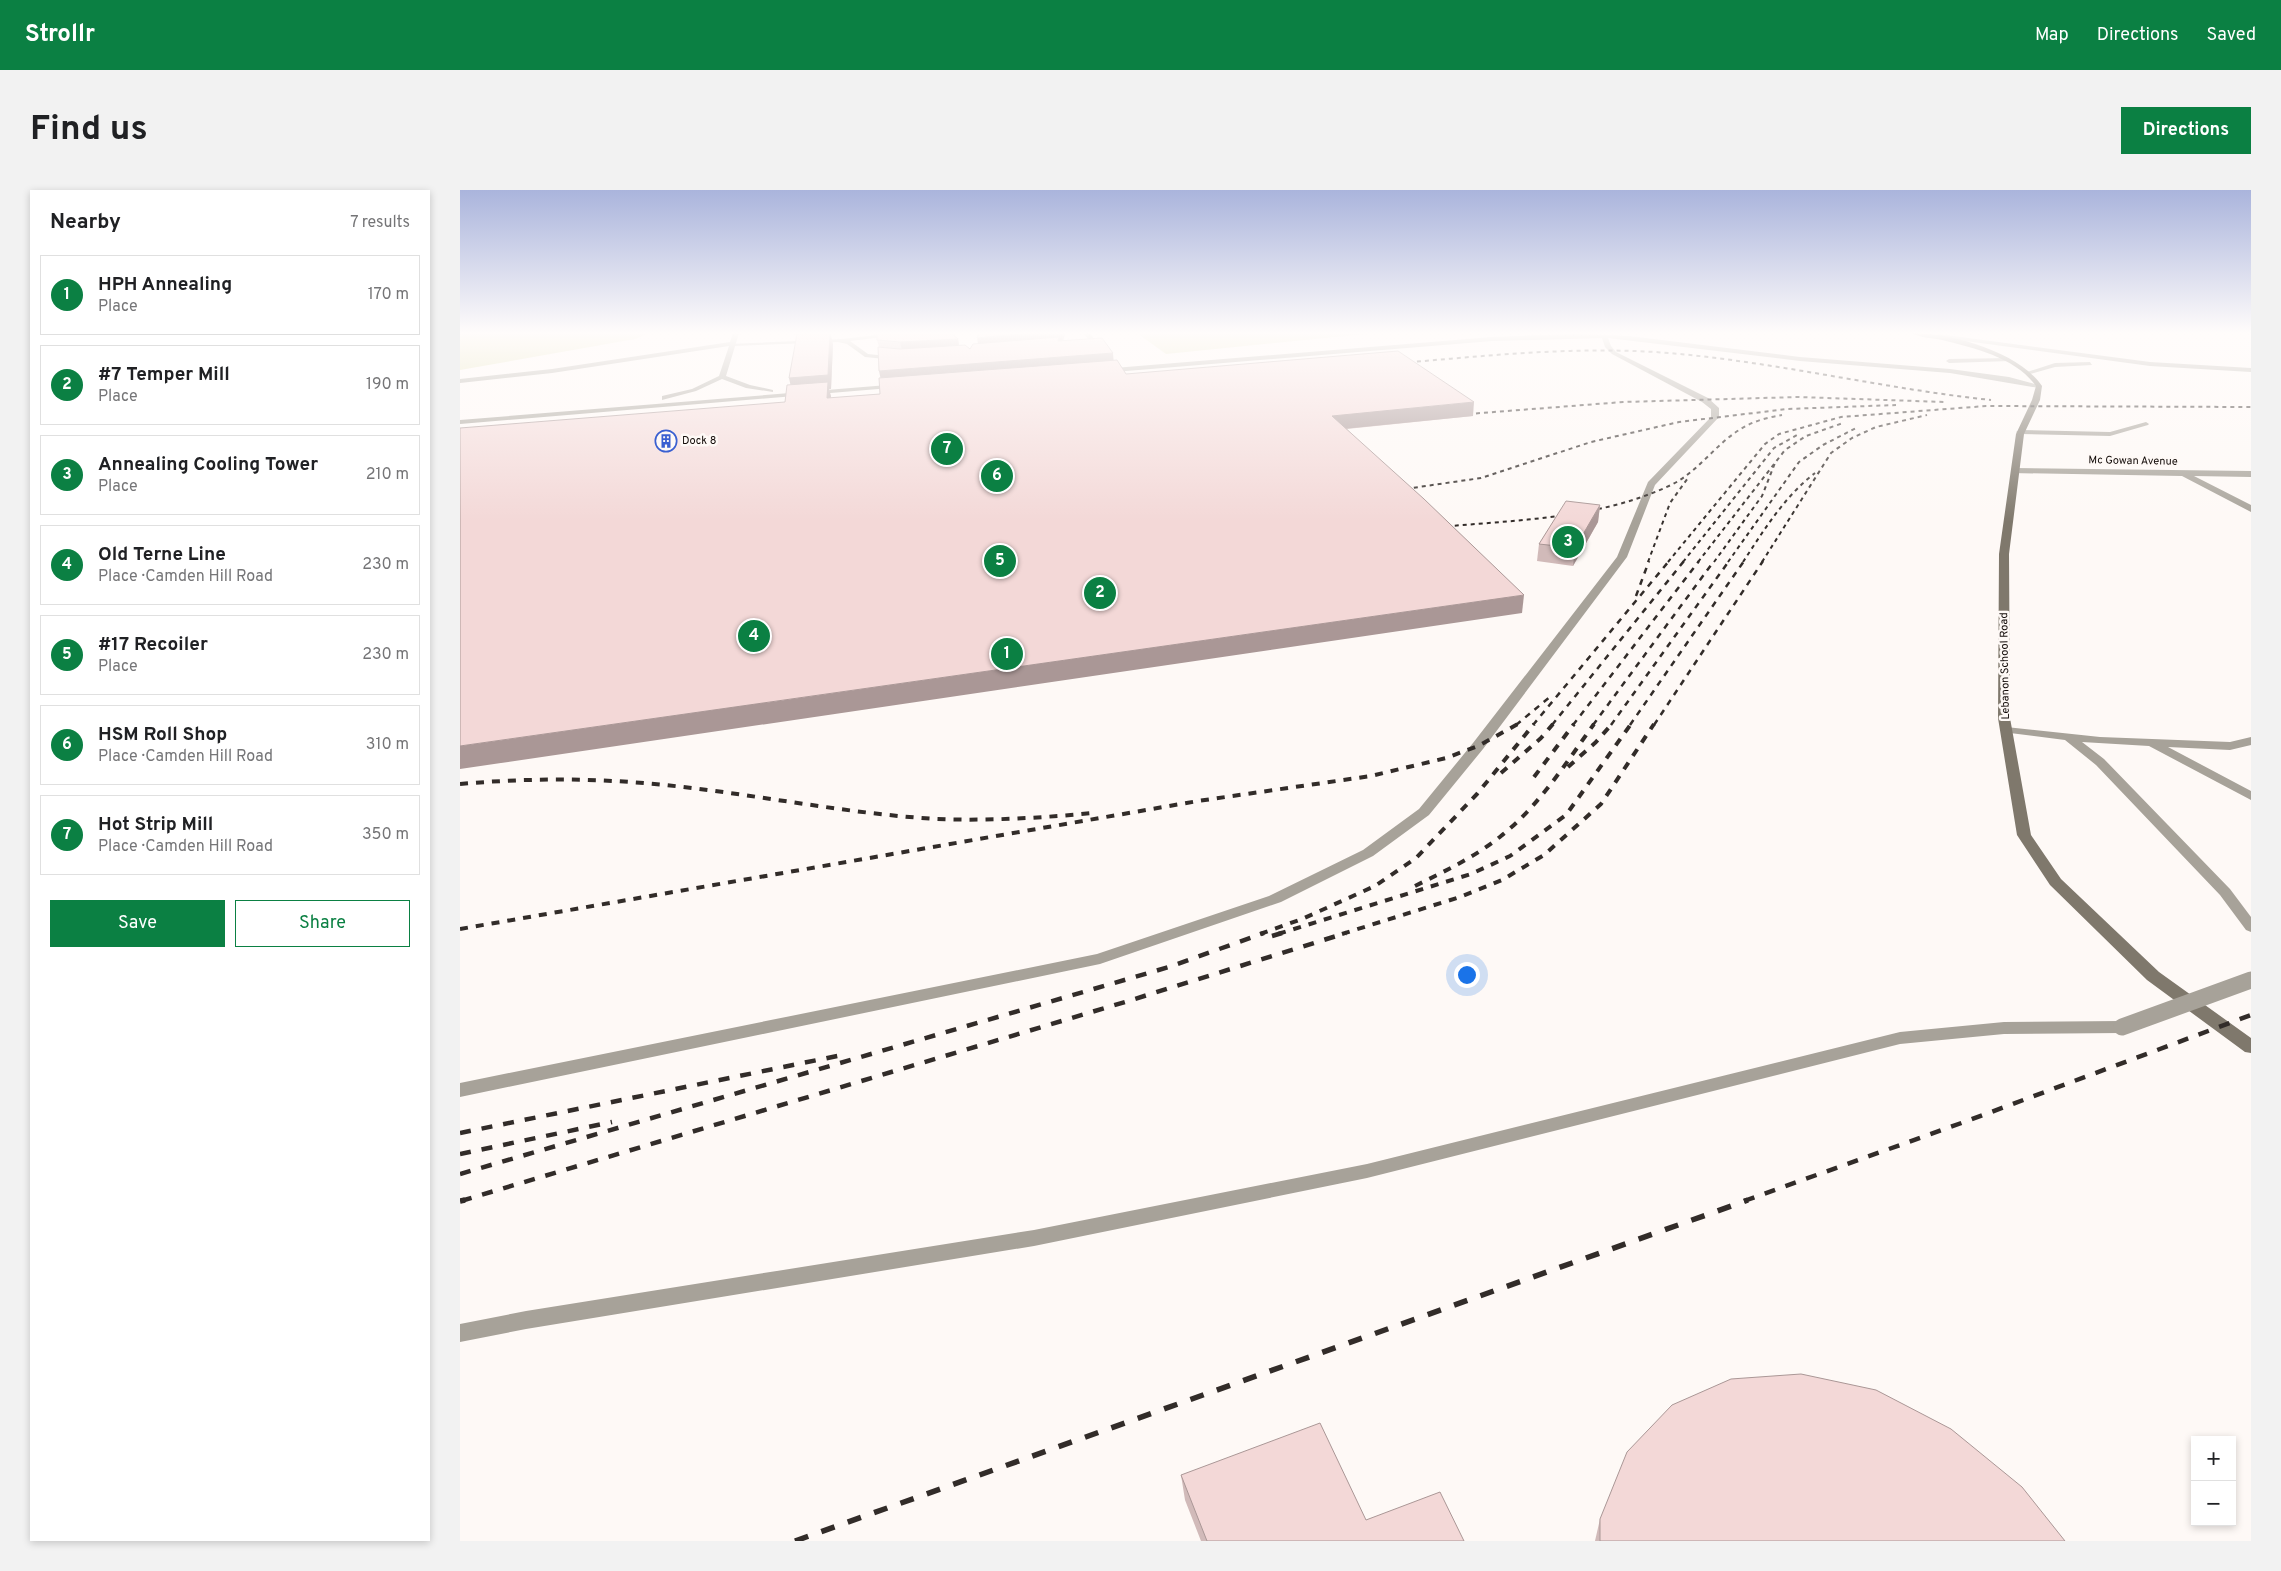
<!DOCTYPE html>
<meta charset="utf-8">
<style>
body{margin:0;font-family:Overpass,sans-serif;background:#f2f2f2;color:#202124}
.controls{position:absolute;right:15px;bottom:15px;display:grid;overflow:hidden;border-radius:0px;box-shadow:0 2px 8px #0003}
.controls button{width:45px;height:45px;display:grid;place-items:center;padding:0;border:0;border-bottom:1px solid #e0e0e0;background:#fff;color:#202124;font:25px sans-serif}
.you{position:absolute;left:1006px;top:784px;width:18px;height:18px;margin:-12px;border:4px solid #fff;border-radius:50%;background:#1a73e8;box-shadow:0 0 0 8px #1a73e833}
.badge{display:grid;place-items:center;width:32px;height:32px;border-radius:50%;background:#0b8043;color:#fff;font-size:16px;font-weight:700}
.pin{position:absolute;translate:-50% -50%;border:2px solid #fff;box-shadow:0 1px 5px #0006}
.list{margin:0;padding:0;list-style:none}
h2{display:flex;justify-content:space-between;align-items:center;height:65px;margin:0;padding:0 20px;font-size:21px}
h2 small{font-size:16px;font-weight:400;color:#757577}
.list li{display:grid;grid-template-columns:32px 1fr auto;gap:15px;align-items:center;box-sizing:border-box;height:80px;margin:0 10px 10px;padding:0 10px;border:1px solid #e0e0e0;border-radius:0px}
.list b{display:block;font-size:19px;white-space:nowrap}
.list p{margin:0;font-size:16px;white-space:nowrap;color:#757577}
.list em{font-size:16px;font-style:normal;color:#757577}
.actions{display:flex;gap:10px;padding:15px 20px}
.actions a{flex:1;padding:11px 0;border:1px solid #0b8043;border-radius:0px;text-align:center;font-size:18px;color:#0b8043}
.actions .main{background:#0b8043;color:#fff}
.map{position:relative;flex:none;width:1791px;height:1351px;overflow:hidden;border-radius:0px}
header{display:flex;align-items:center;gap:30px;box-sizing:border-box;height:70px;padding:0 25px;background:#0b8043;color:#fff}
header strong{font-size:24px}
nav{display:flex;gap:28px;margin-inline-start:auto;font-size:18px}
.intro{display:flex;align-items:center;justify-content:space-between;box-sizing:border-box;height:120px;padding:0 30px}
h1{margin:0;font-size:35px}
.button{padding:12px 22px;border-radius:0px;background:#0b8043;color:#fff;font-size:18px;font-weight:700}
main{display:flex;gap:30px;padding:0 30px}
aside{flex:1;background:#fff;border-radius:0px;box-shadow:0 2px 8px #0003}
.map>svg:first-child{display:block}
</style>
<header>
<strong>Strollr</strong>
<nav><a>Map</a><a>Directions</a><a>Saved</a></nav>
</header>
<div class="intro"><h1>Find us</h1><a class="button">Directions</a></div>
<main>
<aside>
<h2>Nearby<small>7 results</small></h2>
<ul class="list">
<li><span class="badge">1</span><div><b>HPH Annealing</b><p>Place</p></div><em>170 m</em></li>
<li><span class="badge">2</span><div><b>#7 Temper Mill</b><p>Place</p></div><em>190 m</em></li>
<li><span class="badge">3</span><div><b>Annealing Cooling Tower</b><p>Place</p></div><em>210 m</em></li>
<li><span class="badge">4</span><div><b>Old Terne Line</b><p>Place · Camden Hill Road</p></div><em>230 m</em></li>
<li><span class="badge">5</span><div><b>#17 Recoiler</b><p>Place</p></div><em>230 m</em></li>
<li><span class="badge">6</span><div><b>HSM Roll Shop</b><p>Place · Camden Hill Road</p></div><em>310 m</em></li>
<li><span class="badge">7</span><div><b>Hot Strip Mill</b><p>Place · Camden Hill Road</p></div><em>350 m</em></li>
</ul>
<div class="actions"><a class="main">Save</a><a>Share</a></div>
</aside>
<div class="map">
<svg width="1791" height="1351" viewBox="0 0 1791 1351">
<rect width="100%" height="100%" fill="#fef9f6"/>
<!-- green -->
<g fill="#dda">
<path d="M0,143H190L175,149L0,180Z"/>
<path d="M677,143H915L706,164Z"/>
</g>
<g fill="none" stroke-linecap="round" stroke-linejoin="round">
<!-- lane -->
<g fill="#a7a299" fill-rule="evenodd">
<path d="M434,143H456L390,151L408,164L437,167L435,170L405,167L387,154L378,152L272,156L269,154L382,149Z"/>
<path d="M624,143H630L634,149L631,154L614,156V154L627,152L628,149Z"/>
<path d="M1686,232L1689,234L1688,235L1650,246L1560,244L1556,242L1560,240L1650,242Z"/>
<path d="M1546,537L1640,547L1770,552L1791,547V555L1770,560L1708,557L1791,601V610L1689,556L1622,552L1644,569L1770,699L1791,727V742L1786,740L1760,705L1636,575L1605,550L1542,542L1540,540Z"/>
<path d="M1662,831L1668,833L1670,837L1668,841L1662,843L1544,844L1440,854L907,988L574,1056L66,1139L0,1152V1134L66,1121L574,1040L907,974L1440,842L1544,832Z"/>
</g>
<!-- street -->
<g fill="#a7a299" fill-rule="evenodd">
<path d="M273,143H279L266,186L290,195L313,200V202L286,198L262,189L236,201L202,210V206L232,199L259,186L269,156L92,183L0,193V189L92,179L270,152Z"/>
<path d="M1116,144L1169,146L1340,167L1490,179L1549,187L1582,196L1579,198L1490,183L1340,171L1148,148L1151,156L1156,162L1248,208L1259,218V227L1195,295L1167,367L1023,559L969,625L913,666L821,712L640,774L0,907V893L637,764L809,706L903,660L959,619L1013,553L1157,367L1188,292L1251,227V219L1242,212L1152,164L1145,157L1142,148L1032,151L642,183L639,181L642,179L1032,147Z"/>
<path d="M1478,144L1690,172L1791,178V182L1690,176L1476,147Z"/>
<path d="M1548,168L1550,171L1489,173L1486,171L1489,169Z"/>
<path d="M1630,172L1632,175L1595,177L1570,184L1567,182L1595,173Z"/>
<path d="M440,194L442,195V197L0,234V230Z"/>
<path d="M1554,278L1791,281V287L1734,286L1791,315V322L1722,286L1551,283V279Z"/>
</g>
<!-- secondary -->
<path fill="#7f786c" fill-rule="evenodd" d="M1452,143C1492,143 1559,162 1582,196L1580,210L1564,244L1549,364L1550,528L1571,645L1601,689L1699,782L1791,848V863L1785,862L1687,790L1590,695L1557,645L1538,528L1539,364L1556,244L1572,210L1576,196C1556,168 1515,158 1482,150C1473,148 1461,148 1452,143Z"/>
<!-- rail-far4 -->
<g stroke="#322c29" stroke-width="2" stroke-dasharray="4 4" stroke-linecap="butt">
<path d="M941,173C1034,165 1127,155 1220,164C1325,174 1427,199 1531,210"/>
<path d="M1008,224L1163,212L1338,207L1485,212"/>
<path d="M938,300L1021,288L1131,252L1219,232L1327,219L1436,215"/>
<path d="M979,337C1056,330 1140,329 1211,295C1240,281 1257,251 1286,236C1297,230 1310,227 1322,225"/>
<path d="M1188,372L1210,313L1228,288"/>
<path d="M1208,372L1305,254L1319,244L1381,227L1526,216L1791,217"/>
<path d="M1223,372L1314,258L1337,245"/>
<path d="M1238,372L1325,260L1346,246L1383,233"/>
<path d="M1254,372L1302,306L1315,273"/>
<path d="M1268,372L1339,272L1363,255L1396,238"/>
<path d="M1283,372C1304,340 1324,307 1355,283"/>
<path d="M1302,372L1371,263L1392,248L1416,237L1467,225"/>
</g>
<!-- rail-far3 -->
<g stroke="#322c29" stroke-width="2.5" stroke-dasharray="6 6" stroke-linecap="butt">
<path d="M1176,406L1189,371"/>
<path d="M1056,535L1091,506"/>
<path d="M1073,535L1209,371"/>
<path d="M1092,535L1224,371"/>
<path d="M1113,535L1239,371"/>
<path d="M1133,535L1254,371"/>
<path d="M1151,535L1269,371"/>
<path d="M1170,535L1284,371"/>
<path d="M1194,535L1303,371"/>
</g>
<!-- rail-far2 -->
<g stroke="#322c29" stroke-width="4" stroke-dasharray="8 8" stroke-linecap="butt">
<path d="M1108,577L1136,552L1152,534"/>
<path d="M1041,583L1081,548L1093,534"/>
<path d="M1074,587L1114,534"/>
<path d="M0,594C57,589 113,588 170,592C273,599 374,623 477,629C529,631 581,628 632,623"/>
<path d="M955,696C985,681 1015,667 1041,646C1079,616 1106,573 1134,534"/>
<path d="M0,739L738,611L911,586L986,568L1018,556L1058,534"/>
<path d="M800,744L842,729L915,696L956,668L1017,604L1074,534"/>
<path d="M818,744L1011,684L1050,666L1106,625L1171,534"/>
<path d="M882,744L1000,707L1042,690L1084,665L1141,614L1194,534"/>
</g>
<!-- rail-far1 -->
<g stroke="#322c29" stroke-width="4.5" stroke-dasharray="11 11" stroke-linecap="butt">
<path d="M812,746L822,743"/>
<path d="M0,943L382,865"/>
<path d="M0,964L152,932"/>
<path d="M0,984L709,777L804,743"/>
<path d="M1,1011L665,812L886,743"/>
<path d="M1284,1011L1507,931L1791,825"/>
</g>
<!-- rail -->
<g stroke="#322c29" stroke-width="5.5" stroke-dasharray="14 14" stroke-linecap="butt">
<path d="M0,1011L5,1010"/>
<path d="M335,1351L1288,1010"/>
</g>
<!-- lane-bridge -->
<path stroke="#a7a299" stroke-width="17" d="M1662,837L1791,790"/>
</g>
<!-- wall -->
<g fill="#d1bab9">
<path d="M370,143L373,154L371,199H369L371,208L420,204L421,188L419,157L417,150L498,149L499,155L510,159L603,150L653,170L666,184L1013,226L887,239L1062,423L325,212L331,195Z"/>
<path d="M1140,316L1138,332L1113,376L1077,371L1079,354Z"/>
<path d="M721,1285L906,1330L1004,1351H741L725,1310Z"/>
<path d="M1140,1329L1605,1351H1135Z"/>
</g>
<!-- shaded-wall -->
<g fill="#aa9796">
<path d="M370,143L373,154L371,199H369L371,206V222L332,202L329,188Z"/>
<path d="M570,143H605L603,152L519,160L517,148Z"/>
<path d="M498,149L500,161L443,165L440,152Z"/>
<path d="M653,163L654,176L422,195L419,181Z"/>
<path d="M1014,212L1013,226L873,240L872,226Z"/>
<path d="M1140,315L1138,332L1113,376L1115,358Z"/>
<path d="M1064,405L1062,423L0,579V556Z"/>
</g>
<!-- building -->
<g fill="#f3d8d7" stroke="#aa9796">
<path d="M353,143H370L368,185L329,188L337,144Z"/>
<path d="M417,143H491L498,149L440,152L417,150Z"/>
<path d="M519,143H570L517,148Z"/>
<path d="M599,147L598,151L642,148L653,163L419,181L418,157L440,159L505,155L510,159L513,154Z"/>
<path d="M938,161L1014,212L872,226L964,309L1064,405L0,556V238L325,212L327,195L368,192L367,208L420,204L419,188L657,170L666,184Z"/>
<path d="M1106,311L1140,315L1115,358L1079,354Z"/>
<path d="M1341,1184L1416,1200L1491,1239L1562,1297L1605,1351H1140V1329L1167,1262L1212,1215L1271,1189Z"/>
<path d="M860,1233L906,1330L980,1302L1004,1351H747L721,1285Z"/>
</g>
<!-- sky -->
<linearGradient id="sky" x2="0" y2="1"><stop stop-color="#aab4dc"/><stop offset="0.43" stop-color="#fffcfb"/><stop offset="1" stop-color="#fffcfb" stop-opacity="0"/></linearGradient>
<rect width="1791" height="332" fill="url(#sky)"/>
<!-- icons -->
<defs>
<g id="building-ring" transform="scale(1.125)"><circle r="9.5" fill="#fef9f6" stroke="#3a60d1" stroke-width="1.5"/><path d="M-4-6H4V6H1V3H-1V6H-4ZM-2.5-4.3h1.7v1.8h-1.7ZM.8-4.3h1.7v1.8H.8ZM-2.5-1h1.7V.8h-1.7ZM.8-1h1.7V.8H.8Z" fill="#3a60d1"/></g>
</defs>
<g fill-rule="evenodd">
<use href="#building-ring" x="206" y="251"/>
</g>
<g text-anchor="middle" dominant-baseline="central" stroke-width="5" stroke-linejoin="round" paint-order="stroke">
<!-- far-poi labels -->
<g font-size="11" fill="#110a07" stroke="#fef9f6" text-anchor="start">
<text x="222" y="251">Dock 8</text>
</g>
<!-- far-street labels -->
<g font-size="11" fill="#110a07" stroke="#fef9f6">
<text transform="translate(1673 271) rotate(1)">Mc Gowan Avenue</text>
<text transform="translate(1545 476) rotate(-91)">Lebanon School Road</text>
</g>
</g>
</svg>
<div class="controls">
<button>+</button>
<button>−</button>
</div>
<div class="you"></div>
<div class="pin badge" style="left:547px;top:464px">1</div>
<div class="pin badge" style="left:640px;top:403px">2</div>
<div class="pin badge" style="left:1108px;top:352px">3</div>
<div class="pin badge" style="left:294px;top:446px">4</div>
<div class="pin badge" style="left:540px;top:371px">5</div>
<div class="pin badge" style="left:537px;top:286px">6</div>
<div class="pin badge" style="left:487px;top:259px">7</div>
</div>
</main>
